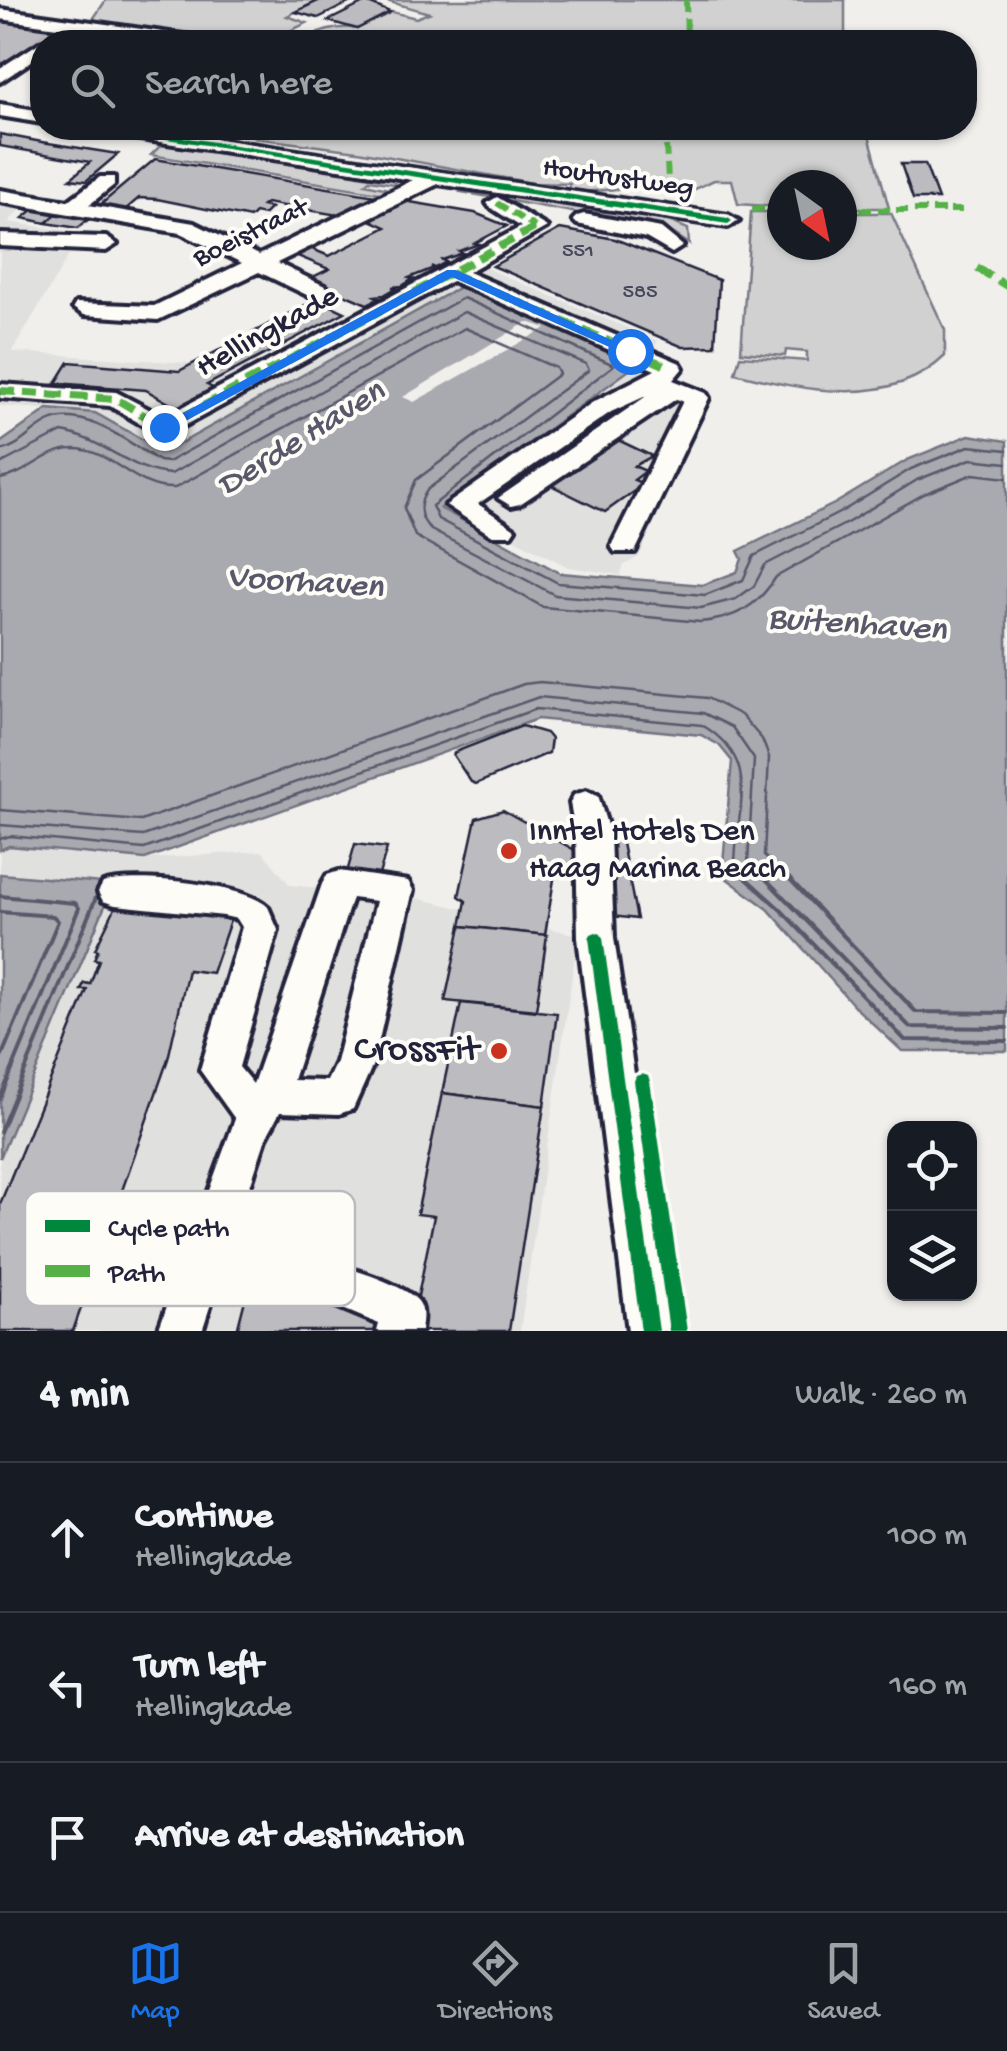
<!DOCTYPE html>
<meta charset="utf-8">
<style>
body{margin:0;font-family:"Gochi Hand",sans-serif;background:#20242c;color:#f1f3f6}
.controls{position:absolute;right:30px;bottom:30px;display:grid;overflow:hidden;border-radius:20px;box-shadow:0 2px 8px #0004}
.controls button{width:90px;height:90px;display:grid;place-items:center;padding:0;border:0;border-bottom:2px solid #363941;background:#171b24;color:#f1f3f6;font:50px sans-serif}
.compass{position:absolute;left:767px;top:170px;width:90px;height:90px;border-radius:50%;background:#171b24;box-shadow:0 2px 8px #0004;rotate:147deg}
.stop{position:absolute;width:30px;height:30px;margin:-22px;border:8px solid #1a73e8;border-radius:50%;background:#fff}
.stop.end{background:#1a73e8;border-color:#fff;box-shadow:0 2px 10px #0008}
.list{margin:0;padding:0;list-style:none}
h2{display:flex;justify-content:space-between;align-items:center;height:130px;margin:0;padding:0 40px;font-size:42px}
h2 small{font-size:32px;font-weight:400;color:#9ea1a6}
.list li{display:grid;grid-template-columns:65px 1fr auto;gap:30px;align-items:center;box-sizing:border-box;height:150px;padding:0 40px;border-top:2px solid #363941}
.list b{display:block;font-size:38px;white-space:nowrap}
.list p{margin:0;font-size:32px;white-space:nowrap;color:#9ea1a6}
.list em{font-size:32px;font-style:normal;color:#9ea1a6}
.icon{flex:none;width:55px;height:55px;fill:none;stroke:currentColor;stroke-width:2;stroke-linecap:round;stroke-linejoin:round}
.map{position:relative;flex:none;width:1007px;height:1331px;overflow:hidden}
.search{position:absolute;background:#171b24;box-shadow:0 2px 8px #0004;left:30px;right:30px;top:30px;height:110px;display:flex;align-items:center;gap:25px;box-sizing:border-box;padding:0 35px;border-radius:40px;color:#9ea1a6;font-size:38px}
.sheet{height:580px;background:#171b24}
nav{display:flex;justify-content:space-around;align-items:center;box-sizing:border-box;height:140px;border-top:2px solid #363941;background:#171b24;font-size:28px;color:#9ea1a6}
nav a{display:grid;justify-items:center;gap:5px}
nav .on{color:#1a73e8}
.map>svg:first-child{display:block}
</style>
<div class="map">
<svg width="1007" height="1331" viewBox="0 0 1007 1331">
<rect width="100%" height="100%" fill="#f0efec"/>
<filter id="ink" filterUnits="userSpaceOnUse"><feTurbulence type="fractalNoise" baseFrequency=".01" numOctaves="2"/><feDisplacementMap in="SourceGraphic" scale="20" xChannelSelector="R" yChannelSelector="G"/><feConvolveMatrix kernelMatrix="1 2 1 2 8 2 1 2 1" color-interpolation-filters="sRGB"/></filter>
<g filter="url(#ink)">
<!-- built -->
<g fill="#e0e0df">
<path d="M0,203L24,207L8,222L82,233L12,352L270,368L479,265L658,341L652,352L656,367L710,392L639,557L624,565L620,575L568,567L450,505L642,363L462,286L165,452L96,413L0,406Z"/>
<path d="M9,846L145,859L262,851L290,885L416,898L578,935L520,1331H0V1158L114,885L0,874V850Z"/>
</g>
<!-- green -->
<g fill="#d2d1d1" stroke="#7a7a86" stroke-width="2.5">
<path d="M106,0H320L287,16L307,23L266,42H226L91,22Z"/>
<path d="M383,0H845V42H296C315,34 337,24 357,29L392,12L416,18L429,13Z"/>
<path d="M218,128H867L889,208H842V185H782V207L738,204L732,180H714L693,190L643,187L568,193L570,184L532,183L358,151L255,138L265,129L262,128L252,136L216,129Z"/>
<path d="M162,144L261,159L342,166L359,175L381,179L401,176L394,184L369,180L365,184L389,189L385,194L151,155Z"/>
<path d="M469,188L669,221L688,229L689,244L667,229L461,192Z"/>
<path d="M751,212H782V245H842V213H891L945,330V356C890,410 802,390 735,373L740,356L807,361V352L786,350L785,356L741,352Z"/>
</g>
<!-- water -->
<g fill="#a9a9b0" stroke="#737381" stroke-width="2.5">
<path d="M462,286L639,363L440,508L560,573L703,585L737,572L742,559L738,551L836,503L907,460L969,435L1007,441V1051H902L856,1008L768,909L722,875L732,761L719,745L701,735L537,719L145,859L9,846L0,850V443L48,409L95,413L165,452Z"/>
<path d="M0,874L114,884L0,1158Z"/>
</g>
<!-- pier -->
<path fill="#f0efec" d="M527,322L546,328L414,402L403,397Z"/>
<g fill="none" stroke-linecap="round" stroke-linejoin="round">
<!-- shore-far1 -->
<g stroke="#58586a" stroke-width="2.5">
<path d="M0,451C20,447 30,431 48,422C83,405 131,444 159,461L168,462L463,298L614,365L432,506L438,519L558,583L705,595L743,580L754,556L841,512L911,469L969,446L1007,450"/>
<path d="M0,464L62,432C102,438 131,472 171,474L464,312L586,364L589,370L428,489C417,504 418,517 431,530L555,595L701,608L736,599L754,586L765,565L847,523L917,480L971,459L1007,463"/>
<path d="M0,479C27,475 46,449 73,449C111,448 134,490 175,488L465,328L556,368L559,374L416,480L404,508L415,536L543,607L700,622C735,619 757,607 776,577L924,494L973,474L1007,478"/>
<path d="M0,810L141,821L524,684L540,682L707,698L741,715L762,739L769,757L764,856L785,875"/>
<path d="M0,825L143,836L539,697L703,713L732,727L754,759L748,863L762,875"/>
<path d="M0,839L10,836L144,849L536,709L702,725C765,763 734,809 735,869L742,875"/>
</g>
<!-- shore -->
<g stroke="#58586a" stroke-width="4">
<path d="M739,872L780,909L905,1040L1007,1041"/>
<path d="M759,872L910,1027L1007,1028"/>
<path d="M783,872L916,1012L1007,1013"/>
<path d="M0,896L75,903L79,908L0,1099"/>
<path d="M0,912L53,916L58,921L0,1060"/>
<path d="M0,1132L97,895"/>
</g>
</g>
<!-- building -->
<g fill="#bcbcc0" stroke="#22223b" stroke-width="2.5">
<path d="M320,0H355L318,18L295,12Z"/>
<path d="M366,2L390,12L357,29L328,21Z"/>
<path d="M5,21H6L57,29L0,67V24Z"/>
<path d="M0,134L42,142L118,154L86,181L70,179L90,162L0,146Z"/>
<path d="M155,159L382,197L344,216L266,203L262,206L271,208L264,215L255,213L250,218L157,199L139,198L125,210L100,205Z"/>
<path d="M901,164H925L938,199H913Z"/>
<path d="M404,201L475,213L507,226L475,243L479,244L459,251L463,253L442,260L446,262L435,268L431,266L434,268L409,278L413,279L402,286L392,287L396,288L384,295L375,296L379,298L367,304L309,279L329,269L295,255L310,248L329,256L386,227L368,219Z"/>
<path d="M34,209L42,210L58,213L46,223L23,218Z"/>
<path d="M60,211L73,216L89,219L78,228L46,223Z"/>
<path d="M560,229L615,239L719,280L715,346L683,347L493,266Z"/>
<path d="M317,299L345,312L207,385L217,390L181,410L146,390L56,383L69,362L179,371Z"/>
<path d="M604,411L620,418L555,461L544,456Z"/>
<path d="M618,440L652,456L634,466L646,471L634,480L644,484L605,512L551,485Z"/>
<path d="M522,726L546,733L551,739L549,753L476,784L471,782L453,755L455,752Z"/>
<path d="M503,810L587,857L586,864L555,873L545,935L461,926L466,901L459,896L476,818Z"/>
<path d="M619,828L637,919L611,916L613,866L605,829Z"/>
<path d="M355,844L387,848L378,878L346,876Z"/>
<path d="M116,906L231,918L212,973L188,970L168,1059L73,1331H0V1204L87,990H81L84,983L90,984L99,960L94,959L98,950L95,949Z"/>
<path d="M461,926L547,935L536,1010L445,1001Z"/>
<path d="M461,1003L557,1013L544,1106L442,1093Z"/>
<path d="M442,1093L544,1106L509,1331H411L434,1216L417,1214Z"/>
<path d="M246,1296L381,1315L377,1331H237Z"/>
</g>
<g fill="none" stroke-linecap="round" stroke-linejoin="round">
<!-- minor casing -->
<g stroke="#22223b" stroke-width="8">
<g id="minor">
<path d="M0,9L198,37L207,42H164L0,19Z"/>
<path d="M42,41L48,42H42V54L0,82V68Z"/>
<path d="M0,104L42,111V123L0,116Z"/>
<path d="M98,128H143L728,215L739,221L728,227L438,184L277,263L327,287L330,292L327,297H311L259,272L158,320L84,315L73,308L76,303L154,306L242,263L180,233L0,202V190L68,201L100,177H114V185L89,205L194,223L259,255L413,180L107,134Z"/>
<path d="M497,197L547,227L468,272L680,363L683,368L673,380L706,393L709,398L635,552H615L611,546L683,401L676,399L520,504L511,506L498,498L648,395L611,412L478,504L515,529L511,535H491L446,505L593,402L655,370L452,281L173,432H155L110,406L0,398V384L116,392L164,417L521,227L490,207L487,203Z"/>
<path d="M584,214L661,228L683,246L672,253L646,238L577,224L573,220L577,216Z"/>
<path d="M0,234L106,237L117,244L106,251L0,246Z"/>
<path d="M586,791L598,795L610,835L614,938L672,1331H628L578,938L576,835L570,803L574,795Z"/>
<path d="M339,871L408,881L413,890L374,1062L353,1109L339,1114L280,1112L266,1138L232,1240C269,1246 395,1274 418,1301C425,1310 422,1321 421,1331H377L379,1324L307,1294L220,1276L202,1331H158L235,1119L200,1070L242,927L237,919L224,916L115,905L103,901L98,892L103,883C133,873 245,884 268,907L278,930L239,1067L253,1084L322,884L327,875ZM352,898L376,901L336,1062L327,1081L293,1080Z"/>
</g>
</g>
<!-- minor -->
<use href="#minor" fill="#fdfcf7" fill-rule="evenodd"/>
<!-- quiet-far1 -->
<g stroke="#55b146" stroke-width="6" stroke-dasharray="12 6" stroke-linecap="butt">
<path d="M686,0L687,42"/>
<path d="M665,128L669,197"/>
<path d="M497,203L535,227"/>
<path d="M752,209H782"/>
<path d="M842,210H964"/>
</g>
<!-- quiet -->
<g stroke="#55b146" stroke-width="8" stroke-dasharray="16 8" stroke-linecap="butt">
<path d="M977,268L1007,286"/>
<path d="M451,273L671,368"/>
<path d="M0,391L116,399L164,427L536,227L532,225"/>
</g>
<!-- cycleway casing -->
<g stroke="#fdfcf7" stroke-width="7">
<g id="cycleway">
<path d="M103,128H120L728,218L732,221L728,224L107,130Z"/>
<path d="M596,932L601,934L603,938L659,1331H641L589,938L591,934Z"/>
<path d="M642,1074L648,1076L650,1081L687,1331H669L634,1081L636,1076Z"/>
</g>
</g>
<!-- cycleway -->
<use href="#cycleway" fill="#00873e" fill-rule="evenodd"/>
</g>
</g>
<!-- route -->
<path fill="#1a73e8" d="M447,270H456L636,351L625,354L452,277L169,430L157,427Z"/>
<!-- markers -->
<g fill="#c8321e" stroke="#fdfcf7" stroke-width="4">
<circle cx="509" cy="851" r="10"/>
<circle cx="499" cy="1051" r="10"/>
</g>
<g text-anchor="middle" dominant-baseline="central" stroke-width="8" stroke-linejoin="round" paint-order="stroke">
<!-- far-number labels -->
<g font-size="22" fill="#48485c">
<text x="578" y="252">551</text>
<text x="640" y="293">585</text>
</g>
<!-- far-street labels -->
<g font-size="28" fill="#22223b" stroke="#fdfcf7">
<text transform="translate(618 179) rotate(8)">Houtrustweg</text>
<text transform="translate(251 234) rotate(-26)">Boeistraat</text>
</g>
<!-- street labels -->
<g font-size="32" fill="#22223b" stroke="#fdfcf7">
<text transform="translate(268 333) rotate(-29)">Hellingkade</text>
</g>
<!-- poi labels -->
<g font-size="32" fill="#22223b" stroke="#fdfcf7" text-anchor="start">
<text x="529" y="833">Inntel Hotels Den<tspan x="529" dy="37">Haag Marina Beach</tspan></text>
</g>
<!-- water labels -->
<g font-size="35" font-style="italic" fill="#58586a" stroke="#fdfcf7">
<text transform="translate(302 440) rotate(-32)">Derde Haven</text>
<text transform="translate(305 584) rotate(4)">Voorhaven</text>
<text transform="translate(857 626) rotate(4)">Buitenhaven</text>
</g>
<!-- near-poi labels -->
<g font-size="38" fill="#22223b" stroke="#fdfcf7" text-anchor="end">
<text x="479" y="1051">CrossFit</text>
</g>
</g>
<!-- legend -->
<rect x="25" y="1191" width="330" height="115" rx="15" fill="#fdfcf7" stroke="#bbbbbf" stroke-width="2.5"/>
<rect x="45" y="1220" width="45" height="12" fill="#00873e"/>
<rect x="45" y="1265" width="45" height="12" fill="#55b146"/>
<g font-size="28" fill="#22223b">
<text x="108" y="1236">Cycle path</text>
<text x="108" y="1281">Path</text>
</g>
</svg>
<div class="controls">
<button><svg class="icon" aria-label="locate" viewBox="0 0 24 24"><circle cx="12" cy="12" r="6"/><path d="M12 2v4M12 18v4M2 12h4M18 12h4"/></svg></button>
<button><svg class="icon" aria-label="layers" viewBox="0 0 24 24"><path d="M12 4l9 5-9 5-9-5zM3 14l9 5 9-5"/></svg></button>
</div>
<svg class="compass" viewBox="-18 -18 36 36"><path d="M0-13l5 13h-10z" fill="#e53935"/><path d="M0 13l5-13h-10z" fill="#9ea1a6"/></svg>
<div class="stop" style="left:630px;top:351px"></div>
<div class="stop end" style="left:164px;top:427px"></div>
<div class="search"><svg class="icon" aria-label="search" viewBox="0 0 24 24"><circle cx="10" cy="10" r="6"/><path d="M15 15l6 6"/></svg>Search here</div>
</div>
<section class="sheet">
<h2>4 min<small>Walk · 260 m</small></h2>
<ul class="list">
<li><svg class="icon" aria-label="ahead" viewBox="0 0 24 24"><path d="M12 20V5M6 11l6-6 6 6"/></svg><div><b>Continue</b><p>Hellingkade</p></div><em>100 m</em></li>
<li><svg class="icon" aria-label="left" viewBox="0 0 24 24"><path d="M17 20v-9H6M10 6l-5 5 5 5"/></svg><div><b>Turn left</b><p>Hellingkade</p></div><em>160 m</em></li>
<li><svg class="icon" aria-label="arrive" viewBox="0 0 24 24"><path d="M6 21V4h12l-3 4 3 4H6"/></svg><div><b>Arrive at destination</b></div></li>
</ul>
</section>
<nav>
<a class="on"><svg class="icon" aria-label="map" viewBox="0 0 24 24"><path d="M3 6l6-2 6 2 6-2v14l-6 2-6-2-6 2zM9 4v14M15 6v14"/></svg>Map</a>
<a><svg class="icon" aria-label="directions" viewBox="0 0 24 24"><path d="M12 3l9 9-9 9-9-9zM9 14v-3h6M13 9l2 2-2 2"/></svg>Directions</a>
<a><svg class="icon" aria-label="saved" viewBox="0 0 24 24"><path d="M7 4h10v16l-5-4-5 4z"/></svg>Saved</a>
</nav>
